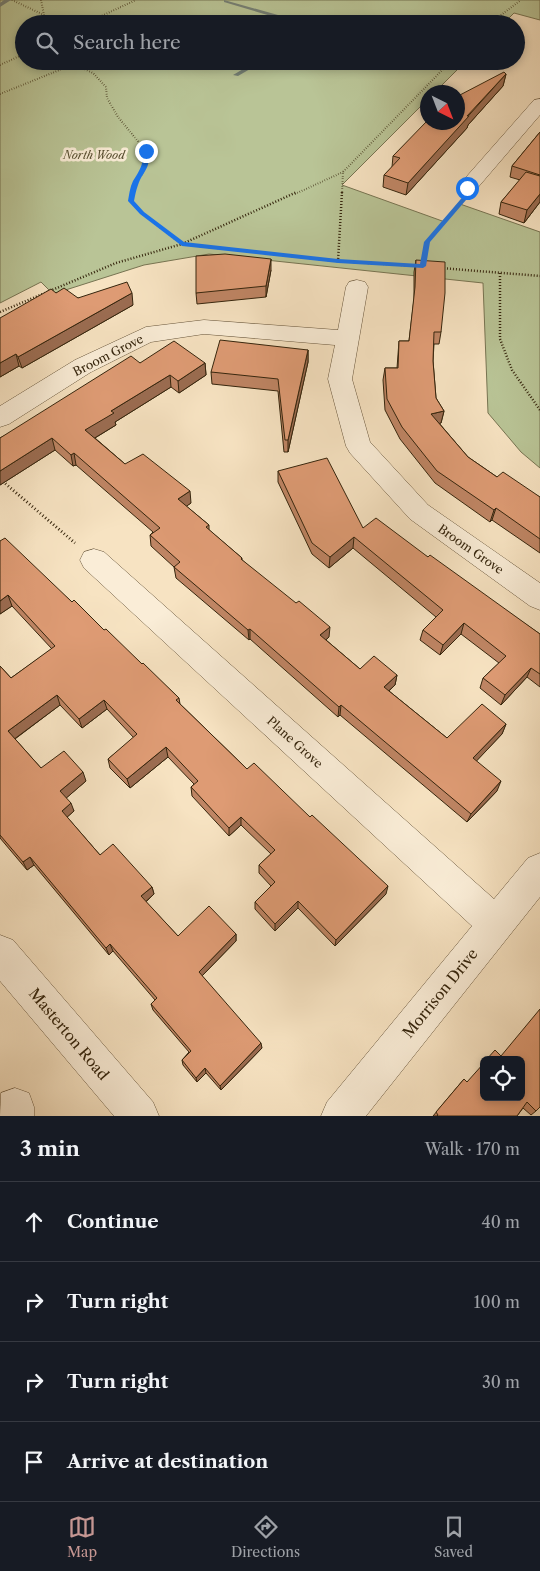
<!DOCTYPE html>
<meta charset="utf-8">
<style>
body{margin:0;font-family:"Libre Caslon Text",serif;background:#20242c;color:#f1f3f6}
.controls{position:absolute;right:15px;bottom:15px;display:grid;overflow:hidden;border-radius:8px;box-shadow:0 2px 8px #0003}
.controls button{width:45px;height:45px;display:grid;place-items:center;padding:0;border:0;border-bottom:1px solid #363941;background:#171b24;color:#f1f3f6;font:25px sans-serif}
.compass{position:absolute;left:420px;top:85px;width:45px;height:45px;border-radius:50%;background:#171b24;box-shadow:0 2px 8px #0003;rotate:138deg}
.stop{position:absolute;width:15px;height:15px;margin:-11px;border:4px solid #1a73e8;border-radius:50%;background:#fff}
.stop.end{background:#1a73e8;border-color:#fff;box-shadow:0 1px 5px #0008}
.list{margin:0;padding:0;list-style:none}
h2{display:flex;justify-content:space-between;align-items:center;height:65px;margin:0;padding:0 20px;font-size:21px}
h2 small{font-size:16px;font-weight:400;color:#9ea1a6}
.list li{display:grid;grid-template-columns:32px 1fr auto;gap:15px;align-items:center;box-sizing:border-box;height:80px;padding:0 20px;border-top:1px solid #363941}
.list b{display:block;font-size:19px;white-space:nowrap}
.list em{font-size:16px;font-style:normal;color:#9ea1a6}
.icon{flex:none;width:28px;height:28px;fill:none;stroke:currentColor;stroke-width:2;stroke-linecap:round;stroke-linejoin:round}
.map{position:relative;flex:none;width:540px;height:1116px;overflow:hidden}
.search{position:absolute;background:#171b24;box-shadow:0 2px 8px #0003;left:15px;right:15px;top:15px;height:55px;display:flex;align-items:center;gap:12px;box-sizing:border-box;padding:0 18px;border-radius:28px;color:#9ea1a6;font-size:19px}
.sheet{height:385px;background:#171b24}
nav{display:flex;justify-content:space-around;align-items:center;box-sizing:border-box;height:70px;border-top:1px solid #363941;background:#171b24;font-size:14px;color:#9ea1a6}
nav a{display:grid;justify-items:center;gap:2px}
nav .on{color:#c59692}
.map>svg:first-child{display:block}
</style>
<div class="map">
<svg width="540" height="1116" viewBox="0 0 540 1116">
<rect width="100%" height="100%" fill="#f7e3c2"/>
<filter id="stains"><feTurbulence type="fractalNoise" baseFrequency=".004" numOctaves="4"/><feColorMatrix values="0 0 0 0 .2 0 0 0 0 .09 0 0 0 0 .02 0 0 0 .5 -.17"/></filter>
<radialGradient id="worn" r=".72"><stop offset=".6" stop-color="#630" stop-opacity="0"/><stop offset="1" stop-color="#630" stop-opacity=".3"/></radialGradient>
<!-- green -->
<path fill="#b9c496" stroke="#777452" d="M0,0H540V20L514,13L503,24H24V61H466L435,92H428L427,100L342,185L445,222L460,204L540,232V468L521,452L488,413L483,283L209,254L144,265L53,294L41,282L0,303Z"/>
<g fill="none" stroke-linecap="round" stroke-linejoin="round">
<!-- stream -->
<g fill="#758076" fill-rule="evenodd">
<path d="M4,0H11L0,7V3Z"/>
<path d="M224,0L285,17L292,24H287L281,19L224,2Z"/>
<path d="M257,61H264L238,76L233,75Z"/>
</g>
<!-- minor casing -->
<g stroke="#66543a" stroke-width="1">
<g id="minor">
<path d="M540,99V115L474,192L467,194L460,192L457,188L460,184L534,100Z"/>
<path d="M357,280L365,282L368,287L352,379L370,442L428,505L540,583V610L530,606L410,519L350,453L346,446L328,379L335,345L204,334L151,342L91,372L9,424L0,427V406L75,360L146,327L204,320L338,330L346,287L349,282Z"/>
<path d="M94,549L104,552L494,899L528,858L540,853V897L366,1116H321L327,1102L472,926L84,568L80,560L84,552Z"/>
<path d="M0,935L13,940L153,1102L159,1116H114L0,981Z"/>
<path d="M15,1088L29,1093L34,1107V1116H0L1,1093Z"/>
</g>
</g>
<!-- path-far2 -->
<g stroke="#35250d" stroke-width="2" stroke-dasharray="0.5 2" stroke-linecap="butt">
<path d="M12,0L44,15"/>
<path d="M41,0L44,15L50,24"/>
<path d="M84,24L136,0"/>
<path d="M489,24L521,0"/>
<path d="M78,61V66L93,73L106,87L107,98L118,117L146,151L147,161L142,174L135,183L133,194"/>
<path d="M0,65L24,54"/>
<path d="M0,94L62,69L78,66"/>
<path d="M295,194L343,172"/>
<path d="M342,194L343,172L451,61"/>
</g>
<!-- path-far1 -->
<g stroke="#35250d" stroke-width="2.5" stroke-dasharray="1 2" stroke-linecap="butt">
<path d="M133,192L131,201L142,213L182,244L338,261"/>
<path d="M342,192L338,261L417,266"/>
<path d="M424,263L427,242L458,206"/>
<path d="M441,268L540,276"/>
<path d="M500,273V339L512,370L540,410"/>
<path d="M0,312L116,263L182,244L297,192"/>
</g>
<!-- path -->
<path stroke="#35250d" stroke-width="3" stroke-dasharray="1 2.5" stroke-linecap="butt" d="M0,479L75,543"/>
<!-- minor -->
<use href="#minor" fill="#faedd7" fill-rule="evenodd"/>
</g>
<!-- wall -->
<g fill="#bf8564" stroke="#35250d">
<path d="M506,74L503,86L468,125L467,128L406,195L383,187L384,175L392,167L393,156L428,122H458Z"/>
<path d="M540,132V202L524,223L499,214L501,202L520,180L510,177L512,166Z"/>
<path d="M416,260L441,332L439,344H434L433,361L436,398L444,411L441,423H439L468,457L497,477L540,497V553L492,520L490,522L435,483L400,439L385,410L383,380L385,368H397L399,341H409L414,299V272Z"/>
<path d="M271,270L266,297L197,304L196,293Z"/>
<path d="M56,293L78,298L133,305L22,368L19,366L0,377Z"/>
<path d="M308,350V362L288,452H284L278,391L212,384L211,372Z"/>
<path d="M140,363H205L206,375L179,393L171,387L115,422L116,425L95,438L125,464L191,503L186,506L209,525V530L242,558V560L329,637L326,640L360,669L397,675L395,685L389,691L447,738L506,724L502,734L476,761L497,791L467,822L340,715L338,717L250,639L249,640L176,578L174,567L151,546L150,535L153,532L76,465L73,466L55,450L0,485V438Z"/>
<path d="M278,471L363,528L428,557L540,634V687L527,677L501,705L480,688L483,678L499,663L461,634L440,655L420,640L423,630L436,617L353,548L329,568L312,554L278,482Z"/>
<path d="M0,541L72,602L142,664L179,698L180,704L247,769L386,894L335,946L298,908L275,931L255,909V902L271,886L259,873V865L271,854L241,825L229,836L192,796L191,787L194,784L168,757L130,788L110,768L108,759L134,738L107,709L82,728L60,705L15,739L41,768L86,781L66,798L74,811L67,817L100,855L152,887L154,894L146,902L178,936L236,934V941L202,976L262,1048L221,1090L206,1073L197,1082L183,1065L182,1060L189,1052L153,1010L151,1004L155,1000L113,951L109,955L34,865L27,870L0,838V666L11,678L52,649L12,606L0,614Z"/>
<path d="M521,1060L536,1111L531,1115L523,1108L517,1116H433L464,1079L467,1082Z"/>
</g>
<!-- shaded-wall -->
<g fill="#9b6c51" stroke="#35250d">
<path d="M506,74L503,86L468,125L467,128L406,195L408,183Z"/>
<path d="M540,194V202L524,223L527,210Z"/>
<path d="M271,259V270L266,297V286Z"/>
<path d="M132,293L133,305L22,368L18,357Z"/>
<path d="M308,350V362L288,452V440Z"/>
<path d="M16,354L19,366L0,377V363Z"/>
<path d="M205,363L206,375L179,393L178,381Z"/>
<path d="M170,375L171,387L115,422L116,425L88,442L85,430L111,411Z"/>
<path d="M444,411L441,423L429,426L431,414Z"/>
<path d="M52,438L55,450L0,485V471Z"/>
<path d="M74,453L76,465L73,466L71,455Z"/>
<path d="M190,491L191,503L180,511L178,499Z"/>
<path d="M496,508L492,520L490,522L494,510Z"/>
<path d="M354,537L353,548L329,568L330,557Z"/>
<path d="M8,595L12,606L0,614V601Z"/>
<path d="M464,623L461,634L440,655L443,645Z"/>
<path d="M330,627L329,637L319,646L320,635Z"/>
<path d="M250,629V639L249,640L248,630Z"/>
<path d="M531,668L527,677L501,705L505,695Z"/>
<path d="M397,675L395,685L382,697L384,687Z"/>
<path d="M57,695L60,705L13,740L8,731Z"/>
<path d="M104,700L107,709L82,728L79,719Z"/>
<path d="M341,705L340,715L338,717L339,707Z"/>
<path d="M506,724L502,734L470,768L473,758Z"/>
<path d="M166,747L168,757L130,788L127,779Z"/>
<path d="M83,772L86,781L64,800L60,791Z"/>
<path d="M501,781L497,791L467,822L471,814Z"/>
<path d="M71,803L74,811L65,819L62,811Z"/>
<path d="M241,817V825L229,836V828Z"/>
<path d="M30,857L34,865L27,870L23,862Z"/>
<path d="M388,886L386,894L335,946L336,940Z"/>
<path d="M152,887L154,894L143,904L141,896Z"/>
<path d="M298,901V908L275,931V924Z"/>
<path d="M236,934V941L200,978L199,972Z"/>
<path d="M110,944L113,951L109,955L106,948Z"/>
<path d="M261,1043L262,1048L221,1090L220,1086Z"/>
<path d="M205,1068L206,1073L197,1082L196,1078Z"/>
</g>
<!-- building -->
<g fill="#de9b74" stroke="#35250d">
<path d="M504,72L506,74L467,116H469L408,183L384,175L400,158L393,156L427,121L428,122H458V96Z"/>
<path d="M540,132V175L512,166Z"/>
<path d="M526,172L540,176V194L527,210L501,202Z"/>
<path d="M225,254L271,259L266,286L196,293V256Z"/>
<path d="M416,260L445,262V293L441,332H434L433,361L436,398L444,411L431,414L468,457L497,477L503,472L540,497V539L496,508L494,510L437,471L402,427L387,399L385,368H398L399,341H409L415,287Z"/>
<path d="M127,282L132,293L18,357L16,354L0,363V318L51,289L56,293L64,288L78,298Z"/>
<path d="M220,340L308,350L288,440H285L278,379L211,372Z"/>
<path d="M174,341L205,363L178,381L170,375L111,411L114,413L85,430L125,464L143,454L190,491L178,499L209,525L206,527L242,558L241,559L296,603L299,601L330,627L320,635L360,669L374,656L397,675L384,687L447,738L482,704L506,724L473,758L501,781L471,814L341,705L339,707L250,629L248,630L174,567L180,562L150,535L160,528L74,453L71,455L52,438L0,471V438L131,356L140,363Z"/>
<path d="M327,458L363,528L376,518L428,557L430,555L540,634V674L531,668L505,695L483,678L506,656L464,623L443,645L423,630L443,610L354,537L330,557L312,543L278,471Z"/>
<path d="M5,538L72,602L74,600L104,630L106,629L142,664L143,663L179,698L176,700L247,769L254,763L310,817L312,815L388,886L336,940L298,901L275,924L255,902L275,882L259,865L275,850L241,817L229,828L191,787L198,781L166,747L127,779L108,759L137,734L104,700L79,719L57,695L8,731L41,768L64,751L83,772L60,791L71,803L62,811L100,855L113,844L152,887L141,896L178,936L209,906L236,934L199,972L261,1043L220,1086L205,1068L196,1078L182,1060L191,1051L151,1004L157,998L110,944L106,948L30,857L23,862L0,835V666L11,678L55,646L8,595L0,601V541Z"/>
<path d="M540,1009V1107L536,1111L527,1102L517,1116H437L438,1115L436,1112L464,1079L467,1082L484,1063V1097H521V1060H486L495,1050L501,1056Z"/>
</g>
<!-- route -->
<path fill="#1a73e8" d="M146,149L149,151C150,171 143,170 138,185C136,190 135,196 134,201L144,212L184,242L338,259L420,264L424,242L466,193L465,187H469L472,193L430,242L426,266L423,268L338,263L182,246L140,214L128,201C129,195 130,187 133,181C140,170 144,164 143,151Z"/>
<g text-anchor="middle" dominant-baseline="central" stroke-width="5" stroke-linejoin="round" paint-order="stroke">
<!-- far-park labels -->
<g font-size="11" font-style="italic" fill="#564d2f" stroke="#faedd7">
<text x="94" y="155">North Wood</text>
</g>
<!-- street labels -->
<g font-size="12" fill="#35250d" stroke="#faedd7">
<text transform="translate(108 355) rotate(-27)">Broom Grove</text>
<text transform="translate(471 549) rotate(35)">Broom Grove</text>
<text transform="translate(295 742) rotate(42)">Plane Grove</text>
</g>
<!-- near-street labels -->
<g font-size="15" fill="#35250d" stroke="#faedd7">
<text transform="translate(440 993) rotate(-51)">Morrison Drive</text>
<text transform="translate(69 1034) rotate(50)">Masterton Road</text>
</g>
</g>
<rect width="100%" height="100%" filter="url(#stains)"/>
<rect width="100%" height="100%" fill="url(#worn)"/>
</svg>
<div class="controls">
<button><svg class="icon" aria-label="locate" viewBox="0 0 24 24"><circle cx="12" cy="12" r="6"/><path d="M12 2v4M12 18v4M2 12h4M18 12h4"/></svg></button>
</div>
<svg class="compass" viewBox="-18 -18 36 36"><path d="M0-13l5 13h-10z" fill="#e53935"/><path d="M0 13l5-13h-10z" fill="#9ea1a6"/></svg>
<div class="stop" style="left:467px;top:188px"></div>
<div class="stop end" style="left:146px;top:151px"></div>
<div class="search"><svg class="icon" aria-label="search" viewBox="0 0 24 24"><circle cx="10" cy="10" r="6"/><path d="M15 15l6 6"/></svg>Search here</div>
</div>
<section class="sheet">
<h2>3 min<small>Walk · 170 m</small></h2>
<ul class="list">
<li><svg class="icon" aria-label="ahead" viewBox="0 0 24 24"><path d="M12 20V5M6 11l6-6 6 6"/></svg><div><b>Continue</b></div><em>40 m</em></li>
<li><svg class="icon" aria-label="right" viewBox="0 0 24 24"><path d="M7 20v-9h11M14 6l5 5-5 5"/></svg><div><b>Turn right</b></div><em>100 m</em></li>
<li><svg class="icon" aria-label="right" viewBox="0 0 24 24"><path d="M7 20v-9h11M14 6l5 5-5 5"/></svg><div><b>Turn right</b></div><em>30 m</em></li>
<li><svg class="icon" aria-label="arrive" viewBox="0 0 24 24"><path d="M6 21V4h12l-3 4 3 4H6"/></svg><div><b>Arrive at destination</b></div></li>
</ul>
</section>
<nav>
<a class="on"><svg class="icon" aria-label="map" viewBox="0 0 24 24"><path d="M3 6l6-2 6 2 6-2v14l-6 2-6-2-6 2zM9 4v14M15 6v14"/></svg>Map</a>
<a><svg class="icon" aria-label="directions" viewBox="0 0 24 24"><path d="M12 3l9 9-9 9-9-9zM9 14v-3h6M13 9l2 2-2 2"/></svg>Directions</a>
<a><svg class="icon" aria-label="saved" viewBox="0 0 24 24"><path d="M7 4h10v16l-5-4-5 4z"/></svg>Saved</a>
</nav>
